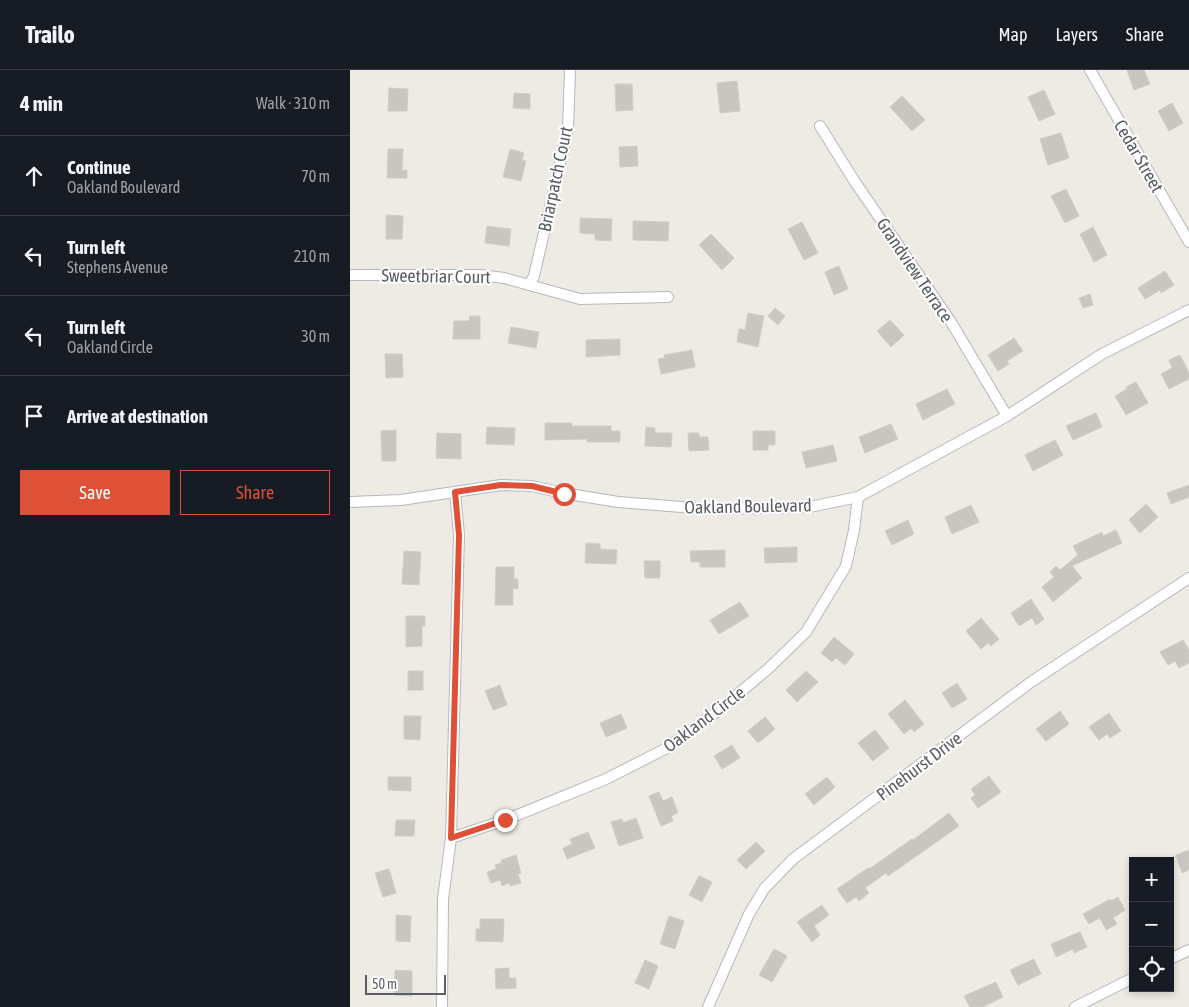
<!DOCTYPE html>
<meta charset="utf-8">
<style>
body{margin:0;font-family:"Asap Condensed",sans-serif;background:#20242c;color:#f1f3f6}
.controls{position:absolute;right:15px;bottom:15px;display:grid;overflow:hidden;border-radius:0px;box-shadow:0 2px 8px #0003}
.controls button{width:45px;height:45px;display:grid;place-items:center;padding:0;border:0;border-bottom:1px solid #363941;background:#171b24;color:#f1f3f6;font:25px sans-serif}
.scale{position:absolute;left:15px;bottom:12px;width:81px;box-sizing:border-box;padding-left:5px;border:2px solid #5b5e62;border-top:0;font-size:14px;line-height:18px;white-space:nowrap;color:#5b5e62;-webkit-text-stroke:4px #fff;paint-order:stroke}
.stop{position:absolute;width:15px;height:15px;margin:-11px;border:4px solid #df5136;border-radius:50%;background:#fff}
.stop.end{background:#df5136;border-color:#fff;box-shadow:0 1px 5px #0008}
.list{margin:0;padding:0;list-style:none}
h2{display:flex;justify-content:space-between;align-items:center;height:65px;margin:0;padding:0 20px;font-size:21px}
h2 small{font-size:16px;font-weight:400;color:#9ea1a6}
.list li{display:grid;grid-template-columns:32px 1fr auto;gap:15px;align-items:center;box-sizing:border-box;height:80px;padding:0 20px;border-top:1px solid #363941}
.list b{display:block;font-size:19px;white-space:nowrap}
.list p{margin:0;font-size:16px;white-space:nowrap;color:#9ea1a6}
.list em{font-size:16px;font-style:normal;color:#9ea1a6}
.actions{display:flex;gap:10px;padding:15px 20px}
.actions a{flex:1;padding:11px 0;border:1px solid #df5136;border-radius:0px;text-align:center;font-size:18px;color:#df5136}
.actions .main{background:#df5136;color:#fff}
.icon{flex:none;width:28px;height:28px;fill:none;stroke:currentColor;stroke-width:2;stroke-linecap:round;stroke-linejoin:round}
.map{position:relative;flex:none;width:839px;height:937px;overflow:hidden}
header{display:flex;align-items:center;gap:30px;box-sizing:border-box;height:70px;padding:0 25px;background:#171b24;border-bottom:1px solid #363941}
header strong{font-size:24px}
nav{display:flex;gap:28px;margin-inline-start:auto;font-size:18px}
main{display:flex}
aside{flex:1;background:#171b24}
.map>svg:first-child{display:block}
</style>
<header>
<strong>Trailo</strong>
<nav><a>Map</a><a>Layers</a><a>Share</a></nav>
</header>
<main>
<aside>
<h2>4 min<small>Walk · 310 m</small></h2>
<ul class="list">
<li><svg class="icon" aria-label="ahead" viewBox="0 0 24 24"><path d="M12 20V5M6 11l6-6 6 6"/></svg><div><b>Continue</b><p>Oakland Boulevard</p></div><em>70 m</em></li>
<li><svg class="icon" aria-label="left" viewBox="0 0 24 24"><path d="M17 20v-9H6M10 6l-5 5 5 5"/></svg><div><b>Turn left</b><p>Stephens Avenue</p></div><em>210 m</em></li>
<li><svg class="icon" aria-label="left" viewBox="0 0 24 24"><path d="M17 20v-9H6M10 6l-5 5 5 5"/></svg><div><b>Turn left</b><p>Oakland Circle</p></div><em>30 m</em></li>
<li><svg class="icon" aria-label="arrive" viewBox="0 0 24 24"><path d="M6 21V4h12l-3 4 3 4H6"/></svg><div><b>Arrive at destination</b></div></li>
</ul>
<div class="actions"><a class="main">Save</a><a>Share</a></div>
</aside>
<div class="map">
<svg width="839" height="937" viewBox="0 0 839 937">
<rect width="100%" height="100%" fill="#edebe3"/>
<!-- building -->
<g fill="#c8c6c0" stroke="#d1cdc1">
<path d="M777,0H794L800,14L784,20Z"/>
<path d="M387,11L390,41L370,43L367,13Z"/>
<path d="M265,14H282L283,40L266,41Z"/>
<path d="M39,18L58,19L57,41H38Z"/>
<path d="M694,20L705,44L689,51L678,27Z"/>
<path d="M164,23L180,24V39L163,38Z"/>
<path d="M552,26L575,50L562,61L540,37Z"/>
<path d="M822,33L833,53L819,61L808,41Z"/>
<path d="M711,63L719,88L698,95L690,69Z"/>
<path d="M287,76L288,96L270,97L269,77Z"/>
<path d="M38,79H53L52,100H57V108H37Z"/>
<path d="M160,79L174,83L172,90L176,91L171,111L153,107Z"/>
<path d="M716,119L729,146L715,153L701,126Z"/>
<path d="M36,145L53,146L52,169H36Z"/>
<path d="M230,148L262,149L261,171L245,170V164L230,163Z"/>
<path d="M283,151L319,152L318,171L283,170Z"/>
<path d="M452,152L468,183L454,190L438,159Z"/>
<path d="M137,156L161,159L159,176L135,173Z"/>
<path d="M743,157L757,185L744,192L730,164Z"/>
<path d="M361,164L384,188L372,200L349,175Z"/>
<path d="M489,196L498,219L484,225L475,202Z"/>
<path d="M815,201L824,215L811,223L810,220L795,229L788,218Z"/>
<path d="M740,224L743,235L733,238L729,228Z"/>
<path d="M425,238L435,246L428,255L418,246Z"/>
<path d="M398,243L414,246L408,277L387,272L389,259L395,260Z"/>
<path d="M120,246H130V269H103L104,251H119Z"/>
<path d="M540,250L554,265L541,277L527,261Z"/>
<path d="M161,257L189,262L186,278L158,273Z"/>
<path d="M664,268L673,281L657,291L659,294L648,301L638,285Z"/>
<path d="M270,269V285L236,287V270Z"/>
<path d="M342,280L345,297L311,304L308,289L315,288L314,285Z"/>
<path d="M35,284H52L53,307L36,308Z"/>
<path d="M830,285L839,303V309L819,319L811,304L822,298L819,290Z"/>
<path d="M786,312L798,333L776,345L765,326L777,319L776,317Z"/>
<path d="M597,319L605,334L573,350L566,334Z"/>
<path d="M746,343L752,357L723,370L716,356Z"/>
<path d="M195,353H221L222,356H261V361H270V372H237V369L195,370Z"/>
<path d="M541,354L548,369L515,383L509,367Z"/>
<path d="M137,357L165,358L164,375L136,374Z"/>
<path d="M296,357L305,358V363H322L321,377L295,376Z"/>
<path d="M46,360V391H32L31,361Z"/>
<path d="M403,361H425V375H418V380H403Z"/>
<path d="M87,363L111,364V389L86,388Z"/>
<path d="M338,363H349V367H358L359,380L339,381Z"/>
<path d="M705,370L713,385L683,401L675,385Z"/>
<path d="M483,375L487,391L456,398L452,382Z"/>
<path d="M839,415V427L821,434L817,423Z"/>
<path d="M796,434L808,447L790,463L779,450Z"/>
<path d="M621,435L629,452L602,464L595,447Z"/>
<path d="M558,450L564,464L542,475L535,461Z"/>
<path d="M766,460L772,473L722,496L732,508L703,532L692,517L704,507L700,502L706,496L710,500L728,485L723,476L752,462L753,466Z"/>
<path d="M236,473L250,474V479L267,480L266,494L235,493Z"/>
<path d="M447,477V492L415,493L414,478Z"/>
<path d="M375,480V497H350V492H341L340,481Z"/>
<path d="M54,481L71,482L69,515L52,514Z"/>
<path d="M294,491H310V508H295Z"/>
<path d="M146,497H164V509H168V519L163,518V535H145Z"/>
<path d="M681,529L694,549L686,555L682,548L669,556L661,543Z"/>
<path d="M390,532L399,546L369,564L360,550Z"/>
<path d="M56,546H75V556H72V576L56,577Z"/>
<path d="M631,548L649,569L641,576L638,573L631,579L616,561Z"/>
<path d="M484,567L504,584L495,595L486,588L482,592L471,583Z"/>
<path d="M833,570L839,580V593L829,598L825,591L818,595L810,582Z"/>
<rect x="58" y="601" width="15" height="19"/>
<path d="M456,601L468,612L447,632L436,620Z"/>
<path d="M607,613L617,629L602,638L592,623Z"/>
<path d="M150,615L157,635L143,640L135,621Z"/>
<path d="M555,630L574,654L564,662L561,658L554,664L538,644Z"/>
<path d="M710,641L719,654L696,671L686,659Z"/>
<path d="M759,643L771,661L760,668L757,664L749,670L739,657Z"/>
<path d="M271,644L277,658L256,667L250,653Z"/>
<path d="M54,646H71L70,670L54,669Z"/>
<path d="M415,647L425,659L408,673L398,661Z"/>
<path d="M525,660L539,678L523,691L508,673Z"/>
<path d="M382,675L390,688L372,699L364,686Z"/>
<path d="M639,706L651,722L628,738L621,728L625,725L621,719Z"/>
<path d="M38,707H61V721L38,720Z"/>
<path d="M477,707L485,717L464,735L455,724Z"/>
<path d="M309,722L313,731L322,727L328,743L321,746L323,751L311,756L299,726Z"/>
<path d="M599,743L609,756L538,806L536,803L515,818L519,823L509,831L506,827L497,833L487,819L518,798L519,799L562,769L563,770Z"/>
<path d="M286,748L293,768L269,776L261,752L272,749L273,753Z"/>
<path d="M46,750H65L64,766H45Z"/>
<path d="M238,762L245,778L217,789L213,778L222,774L220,769Z"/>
<path d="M406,772L415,781L396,799L387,790Z"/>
<path d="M839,780V800L832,803L826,785Z"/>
<path d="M166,785L171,803L168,804L171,813L160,816L159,813L152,816L150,810L141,813L137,802L146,799L145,795L152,793L151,790Z"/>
<path d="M39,799L46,823L33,827L25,803Z"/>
<path d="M349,806L362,812L352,832L339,825Z"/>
<path d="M768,827L775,840L763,848L767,854L756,860L750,848L739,854L733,844L760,829L761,831Z"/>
<path d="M472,835L479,845L464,856L470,865L462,872L447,852Z"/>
<path d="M46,845L61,846L60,872L46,871Z"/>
<path d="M319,846L334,851L325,879L310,874Z"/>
<path d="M130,849H154L153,872L126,871V859H130Z"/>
<path d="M730,862L737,877L724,883L723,879L706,887L701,874Z"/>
<path d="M424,879L437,886L422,912L409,905Z"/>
<path d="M684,889L691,904L668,915L660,900Z"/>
<path d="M295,890L308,896L299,919L285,913Z"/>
<path d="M159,898V908H166V918L146,919L145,899Z"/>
<path d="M45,900L62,901V926L44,925Z"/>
<path d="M646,912L653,927L633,937H620L614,926Z"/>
</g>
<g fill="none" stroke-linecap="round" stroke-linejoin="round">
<!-- street casing -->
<g stroke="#b5b8bc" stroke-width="12">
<g id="street">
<path d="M740,0L839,172"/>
<path d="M470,56L505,112L601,252L657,346"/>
<path d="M0,205H130L154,208L230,229L318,227"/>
<path d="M179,215L184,206L218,59L220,0"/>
<path d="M0,432L51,430L151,415L182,416L213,423L268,432L357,439L460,437L508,427L657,346L752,284L839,240"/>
<path d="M101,768L155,750L256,709L315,679L364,644L418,599L456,562L496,496L504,460L508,427"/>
<path d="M820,889L839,880"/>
<path d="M92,937L93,829L101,768L109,465L105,422"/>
<path d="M358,937L399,844L414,819L443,789L681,612L839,508"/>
<path d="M725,937L783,908"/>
</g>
</g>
<!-- street -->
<use href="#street" stroke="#fff" stroke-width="10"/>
</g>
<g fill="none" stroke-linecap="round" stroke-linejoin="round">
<!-- route -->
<path stroke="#df5136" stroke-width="6" d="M155,750L101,768L109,465L105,422L151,415L182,416L214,424"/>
</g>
<g text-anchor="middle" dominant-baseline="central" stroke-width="4" stroke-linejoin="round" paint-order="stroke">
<!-- street labels -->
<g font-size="18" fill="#5b5e62" stroke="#fff">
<text transform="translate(789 86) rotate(60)">Cedar Street</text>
<text transform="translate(205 109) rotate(-78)">Briarpatch Court</text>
<text transform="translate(565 200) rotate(56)">Grandview Terrace</text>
<text transform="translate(86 206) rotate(1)">Sweetbriar Court</text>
<text transform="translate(398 436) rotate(-1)">Oakland Boulevard</text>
<text transform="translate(354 649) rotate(-37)">Oakland Circle</text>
<text transform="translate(569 696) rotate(-37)">Pinehurst Drive</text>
</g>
</g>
</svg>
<div class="controls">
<button>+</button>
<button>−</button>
<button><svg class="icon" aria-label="locate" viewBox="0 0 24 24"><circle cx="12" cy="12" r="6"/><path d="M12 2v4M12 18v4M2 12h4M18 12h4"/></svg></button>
</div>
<div class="scale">50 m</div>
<div class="stop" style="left:214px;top:424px"></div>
<div class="stop end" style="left:155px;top:750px"></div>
</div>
</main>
